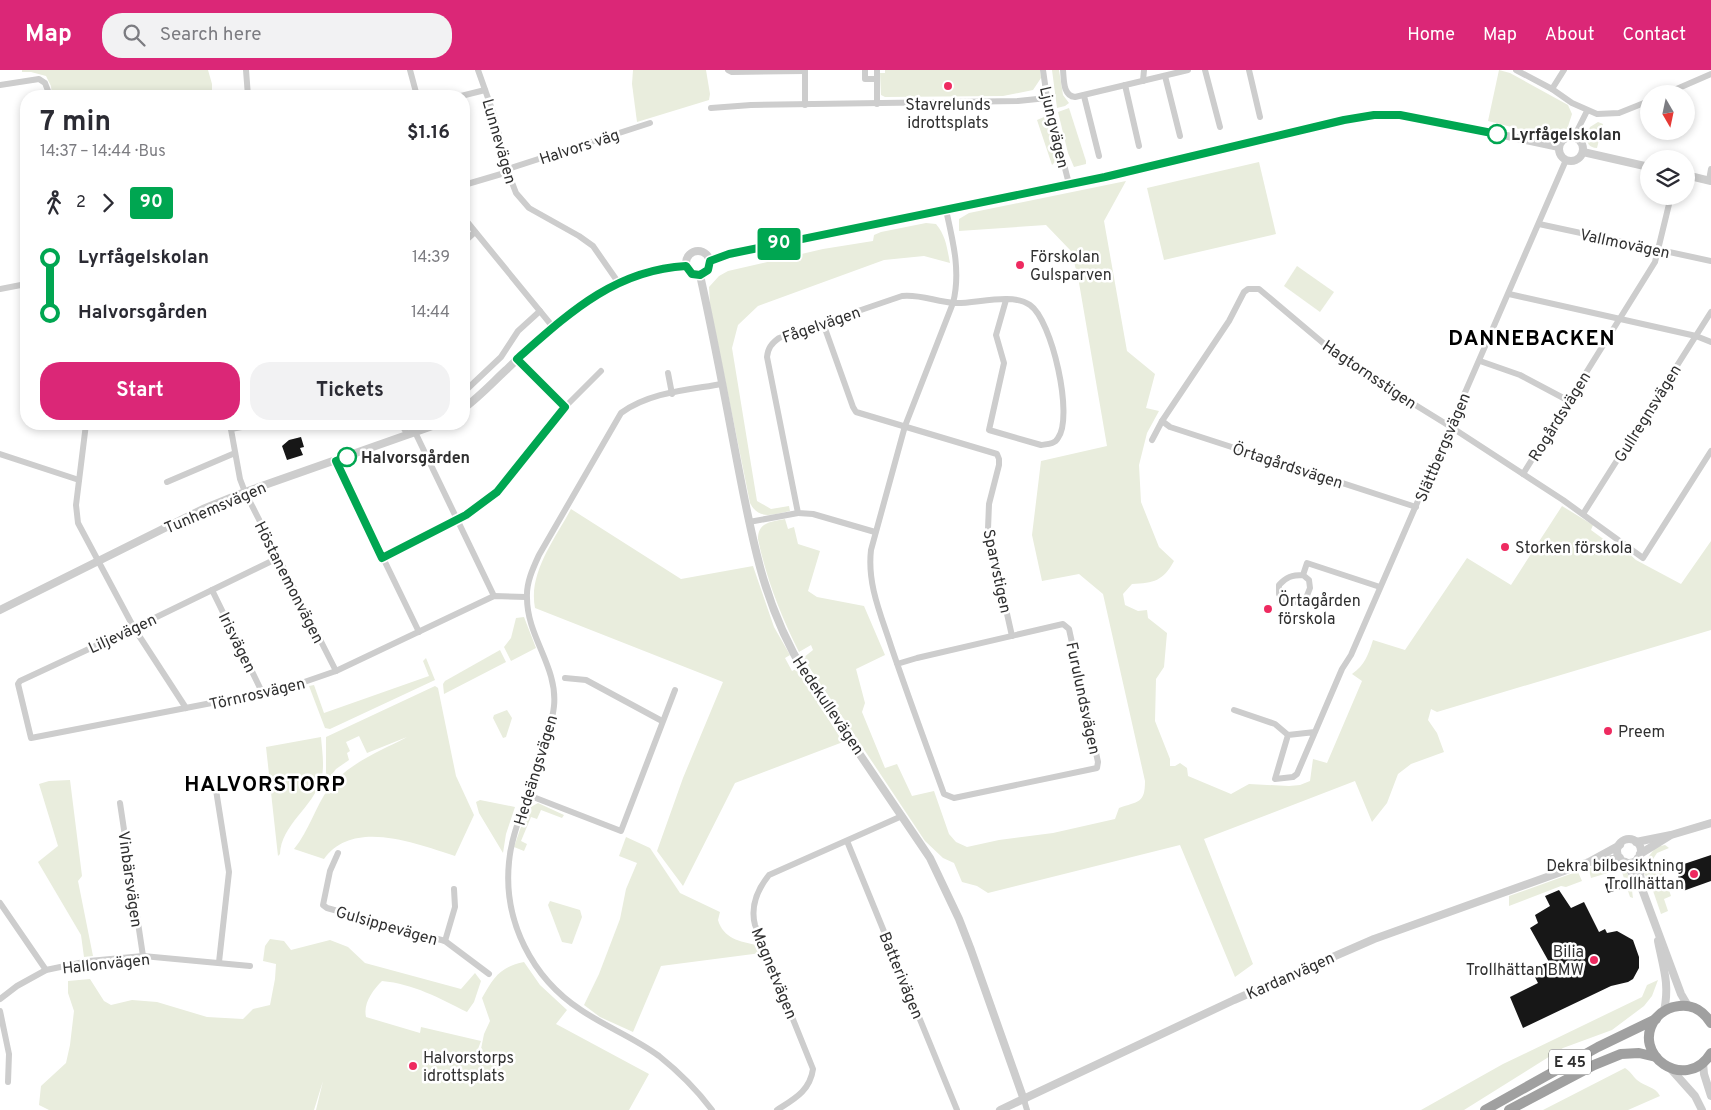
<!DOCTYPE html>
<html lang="en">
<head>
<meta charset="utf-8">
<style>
	body { margin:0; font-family:Overpass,sans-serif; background:#f2f2f3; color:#2b2b33; height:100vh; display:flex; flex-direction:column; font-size:19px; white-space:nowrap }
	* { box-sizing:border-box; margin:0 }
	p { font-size:16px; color:#7c7c81 }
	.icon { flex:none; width:28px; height:28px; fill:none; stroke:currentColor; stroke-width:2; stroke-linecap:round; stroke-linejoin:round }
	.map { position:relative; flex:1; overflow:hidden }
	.drawer { position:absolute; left:20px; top:20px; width:450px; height:340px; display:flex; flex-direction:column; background:#fff; border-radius:20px; box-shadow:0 2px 8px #0003 }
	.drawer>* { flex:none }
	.badge { padding:0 10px; border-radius:4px; font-size:18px; line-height:32px }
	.needle { width:32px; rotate:171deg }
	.tools { position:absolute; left:1640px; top:15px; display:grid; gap:10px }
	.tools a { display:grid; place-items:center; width:55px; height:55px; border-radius:50%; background:#fff; box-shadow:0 2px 8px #0003; font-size:25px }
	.map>.badge { position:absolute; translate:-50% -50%; box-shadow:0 0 0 2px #fff }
	.legs { display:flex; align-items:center; gap:8px; height:55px; padding:0 20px; font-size:16px }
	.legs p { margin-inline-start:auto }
	.summary { display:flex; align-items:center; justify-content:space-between; height:85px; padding:0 20px }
	h1 { font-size:28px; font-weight:700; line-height:38px }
	.action { display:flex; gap:10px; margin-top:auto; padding:10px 20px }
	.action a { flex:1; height:58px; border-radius:20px; background:#db2777; color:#fff; font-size:20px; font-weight:700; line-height:58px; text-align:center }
	.action a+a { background:#f2f2f3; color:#2b2b33 }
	ul { padding:0 20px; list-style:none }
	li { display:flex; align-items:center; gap:18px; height:55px; font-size:19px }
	li i { display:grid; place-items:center; width:8px; height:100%; margin:0 6px; background:currentColor }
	li i::after { content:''; width:12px; height:12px; margin:-6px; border:4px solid; border-radius:50%; background:#fff }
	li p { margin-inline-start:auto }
	li:first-child i { background:linear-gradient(#0000 50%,currentColor 0) }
	li:last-child i { background:linear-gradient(currentColor 50%,#0000 0) }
	header { display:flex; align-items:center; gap:30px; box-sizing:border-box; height:70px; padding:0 25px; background:#db2777; color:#fff }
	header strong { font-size:24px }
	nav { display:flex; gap:28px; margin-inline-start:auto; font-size:18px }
	.search { width:350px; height:45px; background:#f2f2f3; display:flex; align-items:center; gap:12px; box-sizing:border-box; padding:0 18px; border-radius:20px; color:#7c7c81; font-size:19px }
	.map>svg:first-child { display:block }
</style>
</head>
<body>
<header>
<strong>Map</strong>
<div class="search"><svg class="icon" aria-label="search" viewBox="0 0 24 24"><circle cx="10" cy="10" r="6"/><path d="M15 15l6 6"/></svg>Search here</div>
<nav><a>Home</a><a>Map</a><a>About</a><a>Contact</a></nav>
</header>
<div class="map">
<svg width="1711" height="1040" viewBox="0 0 1711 1040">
	<rect width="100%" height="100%" fill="#fff"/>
	<!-- green -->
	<g fill="#e9eddd">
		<polygon points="22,0 208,0 212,14 212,25 88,26 81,23 52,26 51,16 46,6 31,2 22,2"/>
		<polygon points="633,0 706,0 710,24 709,30 637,52 632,14"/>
		<polygon points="885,0 1040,0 1041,8 1033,20 1003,26 885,27 881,25 880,3 885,3"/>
		<polygon points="1052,0 1059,0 1063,25 1069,33 1065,36 1057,38"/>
		<polygon points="1499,0 1510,3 1568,35 1572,44 1565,66 1560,68 1551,67 1488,51"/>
		<polygon points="1069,38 1086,91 1086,94 1074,97 1068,83 1058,42"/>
		<polygon points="1044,47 1053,70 1056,91 1052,95 1037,50"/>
		<path d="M1598,52L1603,54L1597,78C1589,78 1587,73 1586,66L1590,57Z"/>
		<polygon points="1259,92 1276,164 1164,190 1147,118"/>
		<path d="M1126,111L1104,151L1127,281L1155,304L1146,338L1159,341L1147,363L1139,395L1141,432L1159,477L1174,491C1163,511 1154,513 1132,514L1123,524L1125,535L1138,541L1147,540L1148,548L1167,563L1164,597L1156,609L1155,651L1170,689V696H1175L1180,693L1187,698L1188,706L1231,724L1249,714L1289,716L1300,715L1310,711L1313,689L1327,693L1362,611L1352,604C1365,595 1368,585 1373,570L1405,580L1467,488L1511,515L1562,436L1593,455L1591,460L1613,476L1616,472L1636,490L1681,514L1711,471V560L1437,642L1431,639L1428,650L1437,663L1444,682L1411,694L1398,704L1387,733L1372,752L1355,711L1204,769L1253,894L1235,907L1180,775L988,823L977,816L962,812L954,793L943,788L925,771L803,588L813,580L811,575L799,582C781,546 766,508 758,469C758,452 771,452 785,449L788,459L794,457L798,474L820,481L808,521L817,527L864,536L885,585L856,599L865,633L862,642L885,698L897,694L912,726L934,721L949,764L956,772L967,777L999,770L1053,763L1115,749L1119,738C1138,731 1145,734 1145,711L1103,524L1079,504L1042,511L1032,465L1041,391L1107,376L1078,207L1071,181L1046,155L959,161V149L969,143Z"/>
		<path d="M926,153L936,154C946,166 947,178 950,193L924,186L884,190L758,236L738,255L732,278L757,431L771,439L789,436L790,441C774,444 759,451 750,433L710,235L709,217L719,206L728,201L823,179L873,171L874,165L881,162Z"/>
		<polygon points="1297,196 1334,222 1320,242 1284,216"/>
		<path d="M571,439L681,509L753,496L774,557L790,585L785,588L792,601L796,599L843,672L735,713L683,816L657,781L683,708L723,612L535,538C528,503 555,469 571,439Z"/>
		<polygon points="524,547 536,578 511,591 504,577 511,568 516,548"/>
		<polygon points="500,580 506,592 444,624 443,614 445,611"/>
		<polygon points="426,588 435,610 330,659 325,658 309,616 314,615 324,643 429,606 423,591"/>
		<path d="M435,616L438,618L456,706L474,745L455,786C417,774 353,748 324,789L294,779C309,761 315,737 329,718C350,692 379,682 407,667L367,683L359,666L346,672L350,681L347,683L349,690L336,699L326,712V667Z"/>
		<polygon points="507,640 512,648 506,667 503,668 493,648 494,645"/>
		<path d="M321,667C322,681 325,697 321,710C313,737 281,755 280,784L278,786L266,677Z"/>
		<polygon points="70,710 82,806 78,811 93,886 84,887 81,865 38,792 58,776 39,714 49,711"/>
		<polygon points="480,730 515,737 506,764 503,783 479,743 476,732"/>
		<polygon points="538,733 564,745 562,748 541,740 537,749 531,747 521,771 527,774 524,781 514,777 527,739"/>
		<path d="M626,767L650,778L680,823L720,842L718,850C723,868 740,872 757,875L761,883L661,896L633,962L600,947L584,935L599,904L620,849L626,819L637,793L619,786Z"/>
		<polygon points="1665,775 1669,778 1657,783 1651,792 1656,804 1663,802 1671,826 1664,829 1668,841 1661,844 1650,812 1643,802 1642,795 1646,794 1646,790 1656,777"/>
		<path d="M1610,793C1630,797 1631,810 1633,828L1630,827L1621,799L1591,808L1589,800L1592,796Z"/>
		<polygon points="1576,802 1578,802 1582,811 1566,817 1561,816 1509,836 1509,826"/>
		<polygon points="550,831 580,840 582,847 572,874 562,872 548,835"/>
		<path d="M270,869L284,871L291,880L330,870L348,877L365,893L461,919L475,903L481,911L474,932L467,942C439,928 414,914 382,911C373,920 363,933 366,947L420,963L421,957L481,971L475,987L479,989L484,964L490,951L482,928C494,907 500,897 524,892L540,915L567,940L556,954L649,1004L629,1040H316L323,1011L314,1040H49L39,1035L41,1016L66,993L70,975L74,941L68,923V911L90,909L104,931L111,935L132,930L157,932L207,947L243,949L253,939L270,935L275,909L276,894L263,891L265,876Z"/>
		<polygon points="1658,910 1652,926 1644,936 1612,960 1563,978 1464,1040 1421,1040 1503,994 1642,927 1647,915"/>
		<path d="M1625,998C1630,1001 1632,1005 1637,1010C1645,1017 1655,1016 1660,1026L1628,1040H1543Z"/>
	</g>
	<!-- building -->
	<g fill="#171717">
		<polygon points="301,367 304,377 300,378 303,385 287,390 282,376 289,370"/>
		<polygon points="1711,785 1711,811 1683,821 1675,797"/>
		<polygon points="1620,809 1623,818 1608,823 1605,814"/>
		<polygon points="1559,820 1571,838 1584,832 1599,862 1605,859 1607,863 1617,861 1633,870 1639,887 1639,898 1633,909 1628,912 1611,916 1523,958 1510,927 1538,913 1531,899 1549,892 1530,858 1538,853 1535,845 1550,836 1545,826"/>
	</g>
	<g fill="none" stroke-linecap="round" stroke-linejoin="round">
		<!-- minor -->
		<g stroke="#cdcdcd" stroke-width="6">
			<polyline points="246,0 248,26"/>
			<polyline points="410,0 417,26"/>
			<polyline points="478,0 494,45 508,102 516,123 529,138 579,166 593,176 618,212"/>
			<polyline points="728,0 732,2 805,1"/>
			<polyline points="805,0 805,35"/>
			<polyline points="865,0 865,9 877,9"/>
			<polyline points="877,0 877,34"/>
			<polyline points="1043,0 1047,28 1069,114"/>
			<path d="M1063,0C1064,10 1063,26 1075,27L1188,0"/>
			<polyline points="1205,0 1220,57"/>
			<polyline points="1249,0 1260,47"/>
			<polyline points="1516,0 1552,19 1572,33 1597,44 1619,43 1649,31"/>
			<polyline points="1165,6 1180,66"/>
			<polyline points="1143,11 1144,0"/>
			<polyline points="0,15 39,9 45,13 50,26"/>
			<polyline points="1125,15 1139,76"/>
			<polyline points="1552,19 1564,0"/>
			<polyline points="1665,24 1711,4"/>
			<polyline points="461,26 485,20"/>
			<polyline points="1084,26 1099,86"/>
			<polyline points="711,38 751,35 1018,31 1047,28"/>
			<polyline points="1574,67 1587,41"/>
			<polyline points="508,99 650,53"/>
			<polyline points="1709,110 1711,99"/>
			<polyline points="464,115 508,102"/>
			<polyline points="464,148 553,257"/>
			<polyline points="1539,154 1711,191"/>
			<polyline points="464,172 475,162"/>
			<polyline points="0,219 26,214"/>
			<polyline points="1509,224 1696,266 1711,272"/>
			<polyline points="823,253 853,337 856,342 997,384 999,389 999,395 989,434 988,459 1012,566"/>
			<polyline points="517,289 565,337"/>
			<polyline points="1480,291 1520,305 1569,331"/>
			<polyline points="668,303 672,324"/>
			<polyline points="464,322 501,287 518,261 540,241"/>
			<polyline points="1162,351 1170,357 1416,437"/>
			<polyline points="86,354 76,435 78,453 134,558 186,638"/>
			<polyline points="230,354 240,409 245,422 336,601"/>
			<polyline points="401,354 408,365"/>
			<polyline points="231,359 247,356 250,354"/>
			<polyline points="415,362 494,526"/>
			<polyline points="1152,370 1162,351 1229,251 1244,222 1248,219 1259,219 1335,283 1362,302 1451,357 1563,430 1643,488 1711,381"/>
			<polyline points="0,384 79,410"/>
			<polyline points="336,391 419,562"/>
			<polyline points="1523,404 1655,192 1671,126"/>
			<polyline points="167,412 235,383"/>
			<polyline points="1583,444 1711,242"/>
			<polyline points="749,452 798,443"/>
			<path d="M875,462L813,444L798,443L767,287C768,278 771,274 779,268L902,226C921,224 936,232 955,233C975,234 1012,222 1030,235C1052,250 1074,347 1058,368C1055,374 1048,374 1041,375L989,360L1004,293L996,265L1006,230"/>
			<polyline points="278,488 134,558 20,611 18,614 31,668 284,619 336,601 494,526 526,527"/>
			<polyline points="382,488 466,445 497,422 565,337 601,301"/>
			<path d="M1303,505L1309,510L1310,518L1304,533L1284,530L1279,524V515C1286,507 1292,505 1303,505L1307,493L1380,517"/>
			<polyline points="212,520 263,624"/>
			<path d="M897,594L917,588L1063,554L1069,559L1098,692L1097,698L954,728L944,724C926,675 908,626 891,576C881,545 867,514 871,480L905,356L953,233C961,202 953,171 946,140"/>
			<polyline points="565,608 586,610 662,651"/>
			<polyline points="1234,640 1275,654 1288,665"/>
			<polyline points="1315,662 1288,665 1275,709 1293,707 1297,704 1342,599 1351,585 1566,90"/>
			<polyline points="216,720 229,802 219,892"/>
			<polyline points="528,725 621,761 675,620"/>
			<polyline points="120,733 143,886"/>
			<polyline points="847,771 957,1040"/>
			<polyline points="338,783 330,801 323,835 327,838 445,871 489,904"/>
			<polyline points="0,833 46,900"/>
			<polyline points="445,871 455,837 454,819"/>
			<polyline points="0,929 17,916 46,900 89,891 143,886 250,896"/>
			<polyline points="0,941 9,984 8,1012"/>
			<polyline points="1024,1030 1027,1040"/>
			<path d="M712,1040C697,1020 679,1002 659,986C635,968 606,957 581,940C532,908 503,851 509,792C511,768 521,745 528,723C534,706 539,689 544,673C548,661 553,649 554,636C558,597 527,567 527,528C526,513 533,498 539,485L621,343C650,322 688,320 722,314"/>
			<path d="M777,1040C794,1029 810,1021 813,999L755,855C750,836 757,820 769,805L902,746"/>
		</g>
		<!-- tertiary -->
		<g stroke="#cdcdcd" stroke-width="8">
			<circle cx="1571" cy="79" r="12"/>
			<polyline points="1583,82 1649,97"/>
			<polyline points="1686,105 1711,111"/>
			<circle cx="698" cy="193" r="12"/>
			<polyline points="710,191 729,184 1105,107 1344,50 1375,45 1400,45 1451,54 1559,77"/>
			<path d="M700,205C714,268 726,333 738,396C753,473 764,537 806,605L930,788L959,849L971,880L1024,1030"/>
			<path d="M464,338C479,327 492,313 506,300C559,250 610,201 686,196"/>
			<polyline points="0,540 203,439 245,422 438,354"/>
			<circle cx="1629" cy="781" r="12"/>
			<polyline points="1636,772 1671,765 1711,753"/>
			<polyline points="1640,784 1669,766"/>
			<polyline points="1638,788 1642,819 1681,924 1688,936"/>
			<polyline points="1591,792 1620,788"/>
			<polyline points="1625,792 1642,819"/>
			<path d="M1658,871C1663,897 1670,914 1664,941"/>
			<polyline points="1703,993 1704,1004 1711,1026"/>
			<polyline points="1670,998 1695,1026 1702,1040"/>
			<polyline points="1000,1040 1234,930 1374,869 1589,792 1620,775"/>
		</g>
		<!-- trunk -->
		<g stroke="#a0a0a0" stroke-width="10">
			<path d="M1711,953C1704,942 1693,934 1679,936C1670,937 1662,941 1656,948C1629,984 1686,1024 1711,983"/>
			<polyline points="1485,1040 1598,977 1656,949"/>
			<polyline points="1509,1040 1594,995 1621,984 1639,983 1656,987"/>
		</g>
	</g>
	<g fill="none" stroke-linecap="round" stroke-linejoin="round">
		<!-- line-1 casing -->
		<g stroke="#fff" stroke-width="11">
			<path id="line-1" d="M347,387L336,391L382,488L466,445L497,422L565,337L517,289C568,244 614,200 686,196L692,204L700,205L708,200L710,191L729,184L1105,107L1344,50L1374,45H1400L1497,64"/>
		</g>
		<!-- line-1 -->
		<use href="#line-1" stroke="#00a651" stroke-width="8"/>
	</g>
	<!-- markers -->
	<g fill="#ee2a60" stroke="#fff" stroke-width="2">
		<circle cx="948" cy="16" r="5"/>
		<circle cx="1020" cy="195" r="5"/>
		<circle cx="1505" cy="477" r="5"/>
		<circle cx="1268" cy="539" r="5"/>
		<circle cx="1608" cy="661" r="5"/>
		<circle cx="1694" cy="804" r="5"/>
		<circle cx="1594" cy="890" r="5"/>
		<circle cx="413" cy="996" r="5"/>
	</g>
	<g fill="#fff" stroke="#00a651" stroke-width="2.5">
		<circle cx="1497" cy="64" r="9"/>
		<circle cx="347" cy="387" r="9"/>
	</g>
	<g text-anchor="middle" stroke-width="5" stroke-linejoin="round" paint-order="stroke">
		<!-- shield labels -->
		<rect fill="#fff" stroke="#6e6e6e" stroke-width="1" x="1549" y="979.5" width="42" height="25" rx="4"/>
		<g font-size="15" font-weight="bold" fill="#303030">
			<text x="1570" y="997">E 45</text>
		</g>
		<!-- poi labels -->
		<g font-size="16" fill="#303030" stroke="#fff" text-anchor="start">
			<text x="948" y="40" text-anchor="middle">Stavrelunds<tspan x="948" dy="18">idrottsplats</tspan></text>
			<text x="1030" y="192">Förskolan<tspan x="1030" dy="18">Gulsparven</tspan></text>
			<text x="1515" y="483">Storken förskola</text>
			<text x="1278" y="536">Örtagården<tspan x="1278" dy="18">förskola</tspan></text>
			<text x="1618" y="667">Preem</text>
			<text x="1684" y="801" text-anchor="end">Dekra bilbesiktning<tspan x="1684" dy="18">Trollhättan</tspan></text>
			<text x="1584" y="887" text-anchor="end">Bilia<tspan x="1584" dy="18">Trollhättan BMW</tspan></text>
			<text x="423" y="993">Halvorstorps<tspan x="423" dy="18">idrottsplats</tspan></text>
		</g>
		<!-- street labels -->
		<g font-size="16" fill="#303030" stroke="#fff">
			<text transform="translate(1055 57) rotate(77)" y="6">Ljungvägen</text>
			<text transform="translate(500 71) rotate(74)" y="6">Lunnevägen</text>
			<text transform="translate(579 76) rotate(-18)" y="6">Halvors väg</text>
			<text transform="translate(1625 173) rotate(12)" y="6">Vallmovägen</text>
			<text transform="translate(821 254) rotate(-19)" y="6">Fågelvägen</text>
			<text transform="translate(1370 304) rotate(34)" y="6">Hagtornsstigen</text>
			<text transform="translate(1647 343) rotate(-58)" y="6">Gullregnsvägen</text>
			<text transform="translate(1559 346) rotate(-58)" y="6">Rogårdsvägen</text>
			<text transform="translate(1442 377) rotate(-67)" y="6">Slättbergsvägen</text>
			<text transform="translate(1288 395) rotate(18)" y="6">Örtagårdsvägen</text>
			<text transform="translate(215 437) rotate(-23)" y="6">Tunhemsvägen</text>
			<text transform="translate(998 501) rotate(78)" y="6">Sparvstigen</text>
			<text transform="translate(290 512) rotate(63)" y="6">Höstanemonvägen</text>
			<text transform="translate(122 563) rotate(-25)" y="6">Liljevägen</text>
			<text transform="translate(238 572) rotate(64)" y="6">Irisvägen</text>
			<text transform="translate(257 623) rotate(-13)" y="6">Törnrosvägen</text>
			<text transform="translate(1084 628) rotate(78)" y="6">Furulundsvägen</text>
			<text transform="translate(829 635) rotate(56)" y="6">Hedekullevägen</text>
			<text transform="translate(535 700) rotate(-73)" y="6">Hedeängsvägen</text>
			<text transform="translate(131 809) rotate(82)" y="6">Vinbärsvägen</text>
			<text transform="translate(387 855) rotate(16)" y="6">Gulsippevägen</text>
			<text transform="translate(106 893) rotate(-6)" y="6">Hallonvägen</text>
			<text transform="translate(775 903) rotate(68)" y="6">Magnetvägen</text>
			<text transform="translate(902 905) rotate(68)" y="6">Batterivägen</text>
			<text transform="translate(1290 905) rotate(-24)" y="6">Kardanvägen</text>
		</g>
		<!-- stop labels -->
		<g font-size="16" font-weight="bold" fill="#303030" stroke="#fff" text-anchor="start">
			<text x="1511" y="70">Lyrfågelskolan</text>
			<text x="361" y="393">Halvorsgården</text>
		</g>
		<!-- district labels -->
		<g font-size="21" font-weight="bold" letter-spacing="1" fill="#000" stroke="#fff">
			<text x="1532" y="275">DANNEBACKEN</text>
			<text x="265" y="721">HALVORSTORP</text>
		</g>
	</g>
</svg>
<div class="tools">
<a><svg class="needle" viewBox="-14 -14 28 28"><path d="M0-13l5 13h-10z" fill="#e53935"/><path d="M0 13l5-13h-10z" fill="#7c7c81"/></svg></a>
<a><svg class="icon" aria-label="layers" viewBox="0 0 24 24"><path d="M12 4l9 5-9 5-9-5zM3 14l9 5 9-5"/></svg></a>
</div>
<b class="badge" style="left:779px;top:174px;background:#00a651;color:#fff">90</b>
<section class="drawer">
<div class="summary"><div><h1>7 min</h1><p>14:37 – 14:44 · Bus</p></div><b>$1.16</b></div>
<div class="legs"><svg class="icon" aria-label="walk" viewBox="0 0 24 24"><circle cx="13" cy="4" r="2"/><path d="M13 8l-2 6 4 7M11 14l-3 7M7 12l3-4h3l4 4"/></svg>2<svg class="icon" aria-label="forward" viewBox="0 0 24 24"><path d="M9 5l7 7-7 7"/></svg><b class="badge" style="background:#00a651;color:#fff">90</b></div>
<ul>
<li><i style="color:#00a651"></i><b>Lyrfågelskolan</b><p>14:39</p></li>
<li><i style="color:#00a651"></i><b>Halvorsgården</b><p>14:44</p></li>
</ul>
<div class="action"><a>Start</a><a>Tickets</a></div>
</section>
</div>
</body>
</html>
